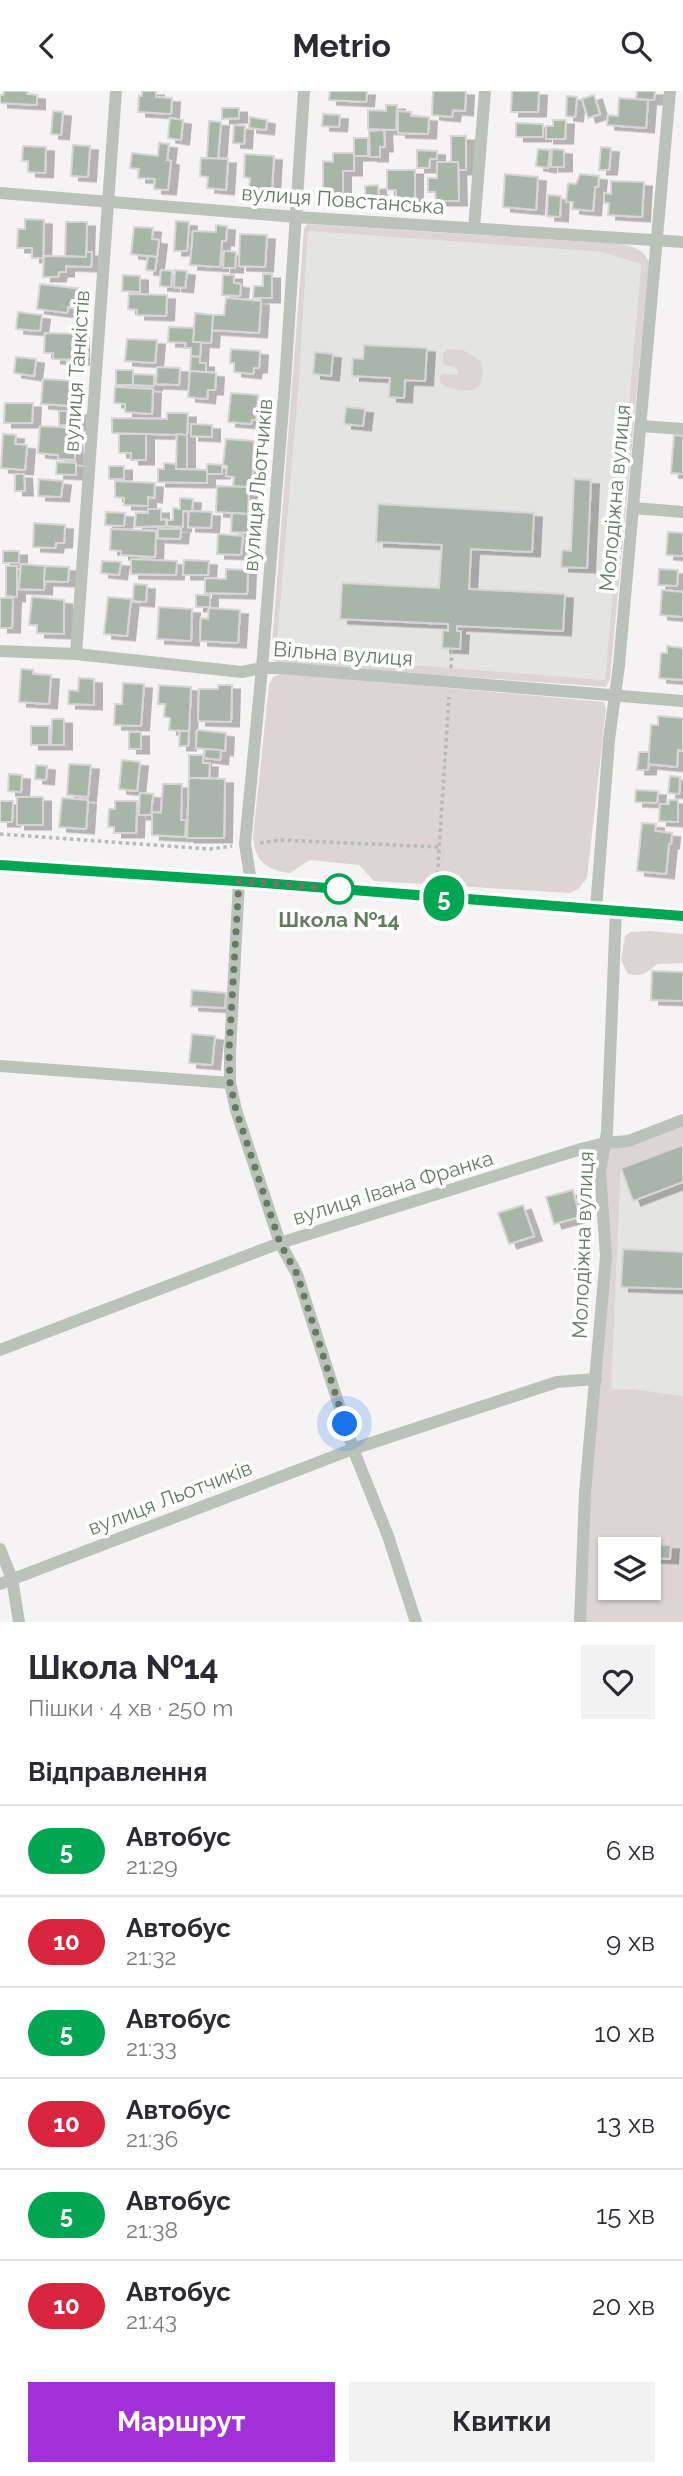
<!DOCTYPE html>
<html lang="uk">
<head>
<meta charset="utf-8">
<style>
	body { margin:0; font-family:Raleway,sans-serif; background:#f2f2f3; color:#2b2b33; height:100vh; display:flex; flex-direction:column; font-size:26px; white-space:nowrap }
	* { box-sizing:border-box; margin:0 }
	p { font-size:23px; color:#7c7c81 }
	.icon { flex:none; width:38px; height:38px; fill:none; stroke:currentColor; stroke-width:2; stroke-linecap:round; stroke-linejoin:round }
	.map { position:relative; height:1531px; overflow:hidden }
	.sheet { display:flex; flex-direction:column; background:#fff; flex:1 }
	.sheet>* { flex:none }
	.badge { padding:0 14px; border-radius:23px; font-size:24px; line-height:46px }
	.buttons { position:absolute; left:598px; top:1446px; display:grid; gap:14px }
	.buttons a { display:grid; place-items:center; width:63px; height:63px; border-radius:0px; background:#fff; box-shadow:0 2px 5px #0004; font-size:35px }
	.you { position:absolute; width:35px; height:35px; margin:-18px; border:5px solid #fff; border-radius:50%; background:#1a73e8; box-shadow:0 0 0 10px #1a73e833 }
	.map>.badge { position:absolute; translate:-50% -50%; box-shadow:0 0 0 4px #fff }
	h2 { padding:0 28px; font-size:26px; line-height:63px }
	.round { display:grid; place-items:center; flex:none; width:74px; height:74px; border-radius:0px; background:#f2f2f3 }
	.summary { display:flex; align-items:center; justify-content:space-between; height:119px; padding:0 28px }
	h1 { font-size:33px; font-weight:700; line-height:52px }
	.button { display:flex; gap:14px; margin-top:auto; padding:14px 28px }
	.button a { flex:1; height:80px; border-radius:0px; background:#a430d9; color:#fff; font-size:28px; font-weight:700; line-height:80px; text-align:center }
	.button a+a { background:#f2f2f3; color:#2b2b33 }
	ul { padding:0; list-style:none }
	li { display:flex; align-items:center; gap:21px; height:91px; padding:0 28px; border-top:2px solid #e1e1e2 }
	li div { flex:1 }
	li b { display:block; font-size:26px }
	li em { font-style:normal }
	li .badge { min-width:77px; font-weight:700; text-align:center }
	header { display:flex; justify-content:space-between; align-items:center; height:91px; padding:0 28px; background:#fff; font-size:32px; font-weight:700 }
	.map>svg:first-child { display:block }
</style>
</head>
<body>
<header><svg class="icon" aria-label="back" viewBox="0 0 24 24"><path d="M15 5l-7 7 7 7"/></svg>Metrio<svg class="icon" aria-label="search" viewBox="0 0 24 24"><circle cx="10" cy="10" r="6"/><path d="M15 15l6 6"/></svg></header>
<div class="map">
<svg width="683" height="1531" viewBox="0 0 683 1531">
	<defs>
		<filter id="shadow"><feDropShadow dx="8" dy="4.5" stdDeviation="0" flood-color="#0004"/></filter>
	</defs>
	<rect width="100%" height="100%" fill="#f6f3f4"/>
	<!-- built -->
	<g fill="#e4e4e2" fill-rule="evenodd">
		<polygon points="308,140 601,161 641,173 605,589 276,563 299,292"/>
		<path d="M683,1054V1531H600L621,1077ZM611,1458H649V1496H611Z"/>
	</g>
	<!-- green -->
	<g fill="#ddd5d4" fill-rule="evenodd">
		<path d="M307,133L621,153C633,156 644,158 649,171L610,588L606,596L278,572L271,567L304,138ZM308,140L601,161L641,173L605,589L276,563L299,292Z"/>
		<path d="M448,258L463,259L481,270C489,303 466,304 442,294L439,287L442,283L458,284V280L454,276L443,274V262Z"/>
		<path d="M282,582L604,611L606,618L587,787L578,798L570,802L374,790L359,774L310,769L290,782C266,779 255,770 253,746L269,594L273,586Z"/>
		<path d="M650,840L683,843V872L657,873C646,882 643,886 628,883L621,869L625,845L630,841Z"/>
		<path d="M683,1034V1054L621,1077L611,1299L632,1298L683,1305V1531H585L604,1081L608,1059L612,1055ZM611,1458H649V1496H611Z"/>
	</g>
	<!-- building -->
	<g fill="#aab5a9" stroke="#d7d5d6" stroke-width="2" filter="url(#shadow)">
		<polygon points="4,0 28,0 27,3 37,4 37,14 0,12 0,4 3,4"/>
		<polygon points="142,0 156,0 156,6 172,7 171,23 138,21 139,5 142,5"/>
		<polygon points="330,0 367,0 366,11 329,9"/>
		<polygon points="433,0 466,0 465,20 453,19 452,26 432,24"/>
		<polygon points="512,0 539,0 538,21 511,21"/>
		<polygon points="637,0 655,0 654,9 636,8"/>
		<polygon points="594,4 600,23 588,27 582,8"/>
		<polygon points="567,5 577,6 575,26 566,25"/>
		<polygon points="619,7 648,9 646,37 607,34 608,24 618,25"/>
		<polygon points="386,14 397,14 396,39 368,38 368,19 386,20"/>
		<polygon points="222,17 239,17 239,27 222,28"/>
		<polygon points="53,20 63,21 61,44 51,43"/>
		<polygon points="398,20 411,21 411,25 429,26 428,43 398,42"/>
		<polygon points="323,23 340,24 339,36 322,35"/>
		<polygon points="250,26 267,29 266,39 249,37"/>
		<polygon points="170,27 183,29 181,49 168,47"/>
		<polygon points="553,29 566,29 565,48 546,48 546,35 553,35"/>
		<polygon points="209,30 221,31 218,68 207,67"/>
		<polygon points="516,32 543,33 543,46 516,46"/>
		<polygon points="234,34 245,35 244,53 233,52"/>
		<polygon points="384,39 385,56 380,56 380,66 370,66 369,40"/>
		<polygon points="451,45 466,45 466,79 459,79 458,71 451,71"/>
		<rect x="354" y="47" width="14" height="18"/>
		<polygon points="159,52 169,53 167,69 171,70 168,99 154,98 155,88 138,87 139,78 130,77 132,62 158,65"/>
		<polygon points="73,54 90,55 88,86 71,85"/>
		<polygon points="23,55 46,56 45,82 28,81 28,70 22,70"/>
		<polygon points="601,56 611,57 609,79 599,79"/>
		<polygon points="538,58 550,59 548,77 536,75"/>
		<polygon points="552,58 564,59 564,76 551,76"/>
		<polygon points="417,59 437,60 437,68 430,68 429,77 417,77"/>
		<polygon points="333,62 354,62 354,80 343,80 343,104 323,104 323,70 333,71"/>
		<polygon points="245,63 274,65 272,98 249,97 250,87 244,86"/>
		<polygon points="201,67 228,68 226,99 207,97 208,86 200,85"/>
		<polygon points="437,71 458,71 459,110 436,110 435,101 428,101 428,87 437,87"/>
		<polygon points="387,79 415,79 415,111 396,111 396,99 387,99"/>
		<polygon points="505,83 538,86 536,119 503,116"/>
		<polygon points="580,83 599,85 598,96 595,96 593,120 572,118 573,111 566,111 568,92 576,93"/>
		<polygon points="611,90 644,91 642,126 608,124 609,112 604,112 604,102 611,103"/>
		<polygon points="378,94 379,114 366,115 365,95"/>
		<polygon points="548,104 561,105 560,126 547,125"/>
		<polygon points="25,128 44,129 43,167 32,167 32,157 17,157 18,138 25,138"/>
		<polygon points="176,130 189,131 187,160 174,160"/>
		<polygon points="66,131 87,131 86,166 65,165"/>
		<polygon points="216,134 227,135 226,150 222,150 220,176 190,174 193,140 216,141"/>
		<polygon points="134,136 153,137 152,148 159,149 157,166 131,163"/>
		<polygon points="240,143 267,144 265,176 239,175"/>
		<polygon points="224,160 236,161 235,177 223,177"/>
		<polygon points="86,161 92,161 91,176 66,175 66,181 59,181 58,186 43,186 44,165 86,166"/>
		<polygon points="148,165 157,166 155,180 146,179"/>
		<polygon points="161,179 172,180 171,196 160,195"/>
		<polygon points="175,179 187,180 185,197 174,196"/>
		<polygon points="263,183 272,183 272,207 253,207 254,195 263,195"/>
		<polygon points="123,184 140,185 140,201 122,200"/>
		<polygon points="223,184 234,184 234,192 241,193 240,205 222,204"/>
		<polygon points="40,193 82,198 81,217 68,216 67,222 37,218"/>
		<polygon points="129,203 167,204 166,225 137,224 137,219 128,218"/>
		<polygon points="226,207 261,210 259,242 212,239 213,224 224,224"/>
		<polygon points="18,221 42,224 40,240 16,238"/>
		<polygon points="195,222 213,224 211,252 193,251"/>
		<polygon points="169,236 194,237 193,251 201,251 200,266 191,265 191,257 185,257 186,252 168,251"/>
		<polygon points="45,242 81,243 81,269 53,268 53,262 44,262"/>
		<polygon points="127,248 157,249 155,272 125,270"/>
		<polygon points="364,254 427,257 425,290 405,289 404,307 389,306 390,287 352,285 353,267 363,268"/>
		<polygon points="231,258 260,260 259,277 254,277 253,283 234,281 234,272 230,272"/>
		<polygon points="315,261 333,263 331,285 313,283"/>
		<polygon points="191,265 200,266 200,272 206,272 206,281 190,280"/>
		<polygon points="16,266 36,268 34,285 14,282"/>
		<polygon points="157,276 180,277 179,294 156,293"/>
		<rect x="116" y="279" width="17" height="15"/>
		<polygon points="190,280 216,282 215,299 208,299 207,308 188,306"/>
		<polygon points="133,283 154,284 154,295 133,294"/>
		<polygon points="43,288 74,290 73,315 41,313"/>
		<polygon points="115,296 153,298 152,323 125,321 125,313 114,312"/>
		<polygon points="231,302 258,304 256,329 252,329 251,333 228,331"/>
		<polygon points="5,312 33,312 32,332 4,332"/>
		<polygon points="346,316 365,318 363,335 344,333"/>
		<polygon points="59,320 78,320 77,335 59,334"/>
		<polygon points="167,322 188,322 187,344 112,342 112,327 167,328"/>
		<polygon points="191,333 212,334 212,346 191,345"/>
		<polygon points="40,335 74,337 75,369 58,368 58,364 38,362"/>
		<polygon points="3,343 16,344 15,353 27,354 25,379 1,377"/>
		<polygon points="119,343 146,343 146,369 131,369 131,362 119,362"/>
		<polygon points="177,343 187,344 187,378 176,378"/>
		<polygon points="674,344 683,345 683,383 671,382"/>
		<polygon points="226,348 254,350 252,397 233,395 234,386 226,385 227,375 223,374"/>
		<polygon points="57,371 76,372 76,384 56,383"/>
		<polygon points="164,372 176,373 176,378 207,379 207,392 158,391 158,378 164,378"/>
		<polygon points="207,373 222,374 222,383 207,383"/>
		<rect x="109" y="375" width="15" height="13"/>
		<polygon points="15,383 24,383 25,400 15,400"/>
		<polygon points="39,388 63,390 61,406 38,405"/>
		<polygon points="574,388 591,389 587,477 561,476 562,459 571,460"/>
		<polygon points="115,390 155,392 154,407 148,406 148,415 124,414 124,407 115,406"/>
		<polygon points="217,395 249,396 248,423 216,421"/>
		<polygon points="180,407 193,408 192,420 183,420 183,436 167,435 167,429 173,429 173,417 180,418"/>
		<polygon points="378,413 534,422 532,461 471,458 469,498 565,503 563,540 457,535 457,540 461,540 460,558 442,557 443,539 448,540 448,533 340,528 342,492 439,497 442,454 376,451"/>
		<polygon points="148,418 161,418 161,429 166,428 166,435 135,436 136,422 148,422"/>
		<polygon points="189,420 212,421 211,437 188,436"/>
		<polygon points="106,421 125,422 124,435 105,434"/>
		<polygon points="232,422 248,423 248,427 255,427 254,442 231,441"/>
		<polygon points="34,432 65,434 64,452 56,452 55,457 33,456"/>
		<polygon points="111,438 156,440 155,466 121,464 121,460 110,459"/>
		<polygon points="158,438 181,438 180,448 158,447"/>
		<polygon points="668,441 683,442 683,465 666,464"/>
		<polygon points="218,443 243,445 241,464 217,463"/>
		<rect x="3" y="460" width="16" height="12"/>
		<polygon points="131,468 177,470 176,484 131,483"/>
		<polygon points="184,469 209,470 208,484 183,484"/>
		<polygon points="102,470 121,471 119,484 101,482"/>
		<polygon points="21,473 45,475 44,499 19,498"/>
		<polygon points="6,475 17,475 17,506 6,505"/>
		<polygon points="45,475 69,476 68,491 44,490"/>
		<polygon points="226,478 248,479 247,503 205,502 205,487 226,488"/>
		<polygon points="659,478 678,479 677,495 658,494"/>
		<polygon points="134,493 147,494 146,511 133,510"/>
		<polygon points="662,499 683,501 683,526 660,524"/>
		<rect x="196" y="504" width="14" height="12"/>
		<polygon points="32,506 64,509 64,543 37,542 37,534 29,534"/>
		<polygon points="108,506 131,508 127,545 104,543"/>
		<polygon points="0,507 13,507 12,537 0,537"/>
		<polygon points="159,516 192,518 191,550 157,548"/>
		<polygon points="209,517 240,519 238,552 200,550 201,527 208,528"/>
		<polygon points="667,555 683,557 683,589 659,587 661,562 667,562"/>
		<polygon points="21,578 33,579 33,583 51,584 49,613 19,611"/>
		<polygon points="79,587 94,588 94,614 68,613 69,599 78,600"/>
		<polygon points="123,592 144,593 141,635 114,634 115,613 122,613"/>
		<polygon points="159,594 191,596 189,640 169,639 170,627 164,626 165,613 158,613"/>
		<polygon points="218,594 232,594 231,631 198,630 199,598 218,598"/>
		<polygon points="658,625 683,627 683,660 678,659 677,676 648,673 651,634 658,634"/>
		<polygon points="52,628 64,628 64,654 51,654"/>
		<rect x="31" y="635" width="18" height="19"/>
		<polygon points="197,639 226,642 225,660 196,657"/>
		<polygon points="180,640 189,640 188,655 179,655"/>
		<rect x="129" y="641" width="12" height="17"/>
		<polygon points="205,658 221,659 220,669 204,667"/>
		<polygon points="639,661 649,661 648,679 637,679"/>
		<polygon points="189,664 203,664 203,672 210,672 209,687 189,687"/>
		<polygon points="122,669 140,671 137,700 119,698"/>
		<polygon points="69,673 91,674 88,706 67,704"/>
		<polygon points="36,674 47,675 46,689 35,688"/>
		<polygon points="9,683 22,684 21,701 8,700"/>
		<polygon points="670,685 680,686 679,703 668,702"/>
		<polygon points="189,687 225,688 224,747 187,747"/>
		<polygon points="163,693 182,693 181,729 186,729 185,746 152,744 152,721 161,722"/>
		<polygon points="636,699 658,700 657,712 635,711"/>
		<polygon points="140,702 153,703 151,724 139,724"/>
		<rect x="17" y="706" width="26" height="28"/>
		<polygon points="62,707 88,709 86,738 59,736"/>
		<polygon points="669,709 678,709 678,731 659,730 660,713 669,713"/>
		<polygon points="0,710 13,710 12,731 0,731"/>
		<polygon points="115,710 137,710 136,742 114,742 114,736 108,736 109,718 115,718"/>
		<polygon points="642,732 656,733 655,740 672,742 671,753 669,753 666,783 637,780"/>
		<polygon points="652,880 683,881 683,910 651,909"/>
		<polygon points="192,899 226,902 225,917 191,915"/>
		<polygon points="192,943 215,945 212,974 189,972"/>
		<polygon points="683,1054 683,1091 633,1110 621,1077"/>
		<polygon points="573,1099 580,1126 554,1133 546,1106"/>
		<polygon points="523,1114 534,1145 509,1153 498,1122"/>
		<polygon points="623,1158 683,1161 683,1198 621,1196"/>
		<polygon points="622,1452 671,1454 670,1468 649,1467 649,1458 622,1458"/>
	</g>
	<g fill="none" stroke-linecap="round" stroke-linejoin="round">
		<!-- path -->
		<g stroke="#b5bbb5" stroke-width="3.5" stroke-dasharray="3.5 3.5" stroke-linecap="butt">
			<polyline points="451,577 452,557"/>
			<polyline points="0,743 210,758 232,755"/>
			<polyline points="260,752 280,749 440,756"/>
			<polyline points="437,790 449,606"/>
		</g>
		<!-- minor -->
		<g stroke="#bbc2ba" stroke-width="12">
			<polyline points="0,102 296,126 683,151"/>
			<polyline points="474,137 485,0"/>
			<polyline points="641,335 683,338"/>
			<polyline points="633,417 683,421"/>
			<polyline points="0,560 76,563 242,581 262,577 281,577 683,610"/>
			<polyline points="76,563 116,0"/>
			<polyline points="0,774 251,791 683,825"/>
			<polyline points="239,790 230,960 230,992 236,1019 280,1152 297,1183 353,1358 388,1445 416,1531"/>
			<polyline points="251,791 245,753 262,577 285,292 304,0"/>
			<polyline points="596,818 609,649 619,574 670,0"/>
			<polyline points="0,975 230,992"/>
			<polyline points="0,1259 280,1152 581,1058 605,1052 628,1050 683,1029"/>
			<polyline points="0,1458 12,1488 19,1531"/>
			<polyline points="0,1493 353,1358 557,1291 596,1288"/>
			<polyline points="580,1531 585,1402 606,1165 600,1080 607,1041 616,820"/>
		</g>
	</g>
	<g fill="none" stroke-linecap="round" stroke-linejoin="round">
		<!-- line casing -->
		<g stroke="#fff" stroke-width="16">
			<polyline id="line" points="0,774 251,791 683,825"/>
		</g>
		<!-- line -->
		<use href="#line" stroke="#00a651" stroke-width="10"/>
		<!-- walk -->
		<polyline stroke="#657c63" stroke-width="7" stroke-dasharray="0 12.6" points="339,798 239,790 229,960 230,992 236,1019 280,1152 297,1183 345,1333"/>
	</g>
	<!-- markers -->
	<circle fill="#fff" stroke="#00a651" stroke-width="3.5" cx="339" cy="798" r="14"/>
	<g text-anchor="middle" stroke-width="7" stroke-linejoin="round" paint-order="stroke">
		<!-- street labels -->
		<g font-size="21" fill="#657c63" stroke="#fff">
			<text transform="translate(343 109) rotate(4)" y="7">вулиця Повстанська</text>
			<text transform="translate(77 280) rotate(-86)" y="7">вулиця Танкістів</text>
			<text transform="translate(258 394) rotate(-85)" y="7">вулиця Льотчиків</text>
			<text transform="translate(615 407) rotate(-85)" y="7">Молодіжна вулиця</text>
			<text transform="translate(343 563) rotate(4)" y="7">Вільна вулиця</text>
			<text transform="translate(393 1097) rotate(-17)" y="7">вулиця Івана Франка</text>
			<text transform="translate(583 1154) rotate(-88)" y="7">Молодіжна вулиця</text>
			<text transform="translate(170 1407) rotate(-21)" y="7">вулиця Льотчиків</text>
		</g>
		<!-- stop labels -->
		<g font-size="21" font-weight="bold" fill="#657c63" stroke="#fff">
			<text x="339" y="836">Школа №14</text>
		</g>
	</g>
</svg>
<div class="buttons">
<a><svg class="icon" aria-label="layers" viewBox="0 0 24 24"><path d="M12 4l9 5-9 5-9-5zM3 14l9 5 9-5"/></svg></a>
</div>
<div class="you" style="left:345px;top:1333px"></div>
<b class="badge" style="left:444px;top:807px;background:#00a651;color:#fff">5</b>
</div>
<section class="sheet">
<div class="summary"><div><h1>Школа №14</h1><p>Пішки · 4 хв · 250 m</p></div><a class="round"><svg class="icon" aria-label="heart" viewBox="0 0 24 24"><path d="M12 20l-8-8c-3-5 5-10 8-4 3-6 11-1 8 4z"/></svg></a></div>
<h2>Відправлення</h2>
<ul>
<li><span class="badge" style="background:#00a651;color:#fff">5</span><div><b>Автобус</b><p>21:29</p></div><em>6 хв</em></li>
<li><span class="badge" style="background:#d7263d;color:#fff">10</span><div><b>Автобус</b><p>21:32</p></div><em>9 хв</em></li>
<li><span class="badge" style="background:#00a651;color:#fff">5</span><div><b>Автобус</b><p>21:33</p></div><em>10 хв</em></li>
<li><span class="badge" style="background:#d7263d;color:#fff">10</span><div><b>Автобус</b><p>21:36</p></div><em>13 хв</em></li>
<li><span class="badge" style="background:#00a651;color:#fff">5</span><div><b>Автобус</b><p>21:38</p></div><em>15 хв</em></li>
<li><span class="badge" style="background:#d7263d;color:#fff">10</span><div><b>Автобус</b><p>21:43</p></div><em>20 хв</em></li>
</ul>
<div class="button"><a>Маршрут</a><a>Квитки</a></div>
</section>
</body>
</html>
